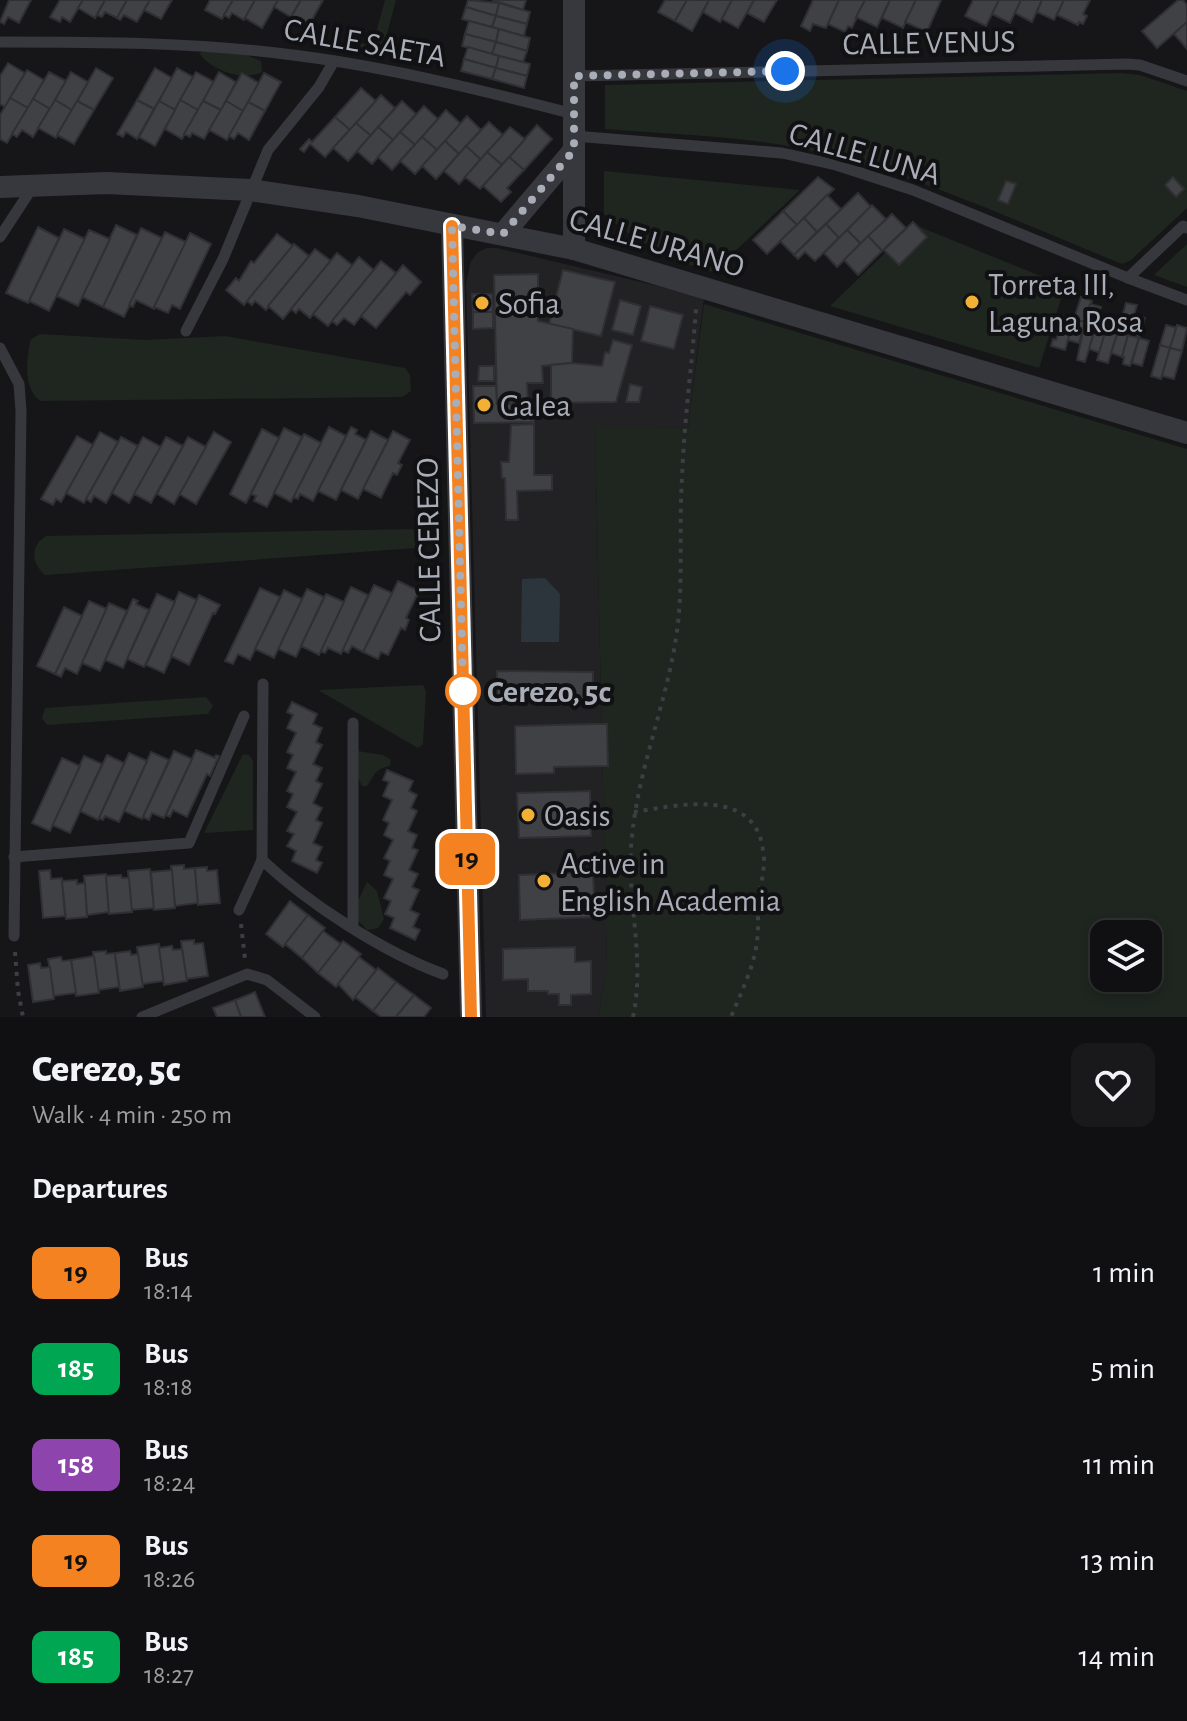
<!DOCTYPE html>
<html lang="en">
<head>
<meta charset="utf-8">
<style>
	body { margin:0; font-family:"Alegreya Sans",sans-serif; background:#19191b; color:#f1f3f6; height:100vh; display:flex; flex-direction:column; font-size:30px; white-space:nowrap }
	* { box-sizing:border-box; margin:0 }
	p { font-size:26px; color:#9c9d9f }
	.icon { flex:none; width:44px; height:44px; fill:none; stroke:currentColor; stroke-width:2; stroke-linecap:round; stroke-linejoin:round }
	.map { position:relative; height:1017px; overflow:hidden }
	.drawer { display:flex; flex-direction:column; background:#101012; flex:1 }
	.drawer>* { flex:none }
	.badge { padding:0 16px; border-radius:12px; font-size:28px; line-height:52px }
	.tools { position:absolute; left:1090px; top:920px; display:grid; gap:16px }
	.tools a { display:grid; place-items:center; width:72px; height:72px; border-radius:16px; background:#101012; box-shadow:0 4px 12px #0003,0 0 0 2px #303032; font-size:40px }
	.you { position:absolute; width:40px; height:40px; margin:-20px; border:6px solid #fff; border-radius:50%; background:#1a73e8; box-shadow:0 0 0 12px #1a73e833 }
	.map>.badge { position:absolute; translate:-50% -50%; box-shadow:0 0 0 4px #fff }
	h2 { padding:0 32px; font-size:30px; line-height:72px }
	.round { display:grid; place-items:center; flex:none; width:84px; height:84px; border-radius:16px; background:#19191b }
	.overview { display:flex; align-items:center; justify-content:space-between; height:136px; padding:0 32px }
	h1 { font-size:38px; font-weight:800; line-height:60px }
	ul { padding:0; list-style:none }
	li { display:flex; align-items:center; gap:24px; height:96px; padding:0 32px }
	li div { flex:1 }
	li b { display:block; font-size:30px }
	li em { font-style:normal }
	li .badge { min-width:88px; font-weight:700; text-align:center }
	.map>svg:first-child { display:block }
</style>
</head>
<body>
<div class="map">
<svg width="1187" height="1017" viewBox="0 0 1187 1017">
	<rect width="100%" height="100%" fill="#161618"/>
	<!-- built -->
	<polygon fill="#222225" points="487,248 497,248 704,297 688,428 595,427 607,968 598,1017 486,1017 466,283 471,261 478,252"/>
	<!-- green -->
	<g fill="#1e261f" fill-rule="evenodd">
		<path d="M385,0H396L384,45L400,46C385,61 366,61 353,43L373,44Z"/>
		<path d="M212,50L244,54L261,61L262,72C242,82 211,70 199,53Z"/>
		<path d="M1121,73L1140,75L1187,91V208L1131,260L1122,264C1015,221 907,169 794,147C735,136 666,134 605,129V85Z"/>
		<polygon points="604,171 800,190 713,272 656,254 651,250 650,242 642,244 604,214"/>
		<polygon points="915,225 1065,286 1039,368 830,306 886,252 899,264 927,238"/>
		<polygon points="1187,244 1187,287 1154,275"/>
		<path d="M704,304L1187,449V1017H598L607,968L595,426L688,428ZM1104,934H1148V978H1104Z"/>
		<path d="M40,334L146,340L225,336L405,368L410,375L411,391L402,397L41,401C23,391 26,358 31,339Z"/>
		<path d="M413,529L420,537L416,548L45,575C31,563 30,546 46,536Z"/>
		<polygon points="423,685 426,692 423,744 418,748 318,690"/>
		<polygon points="206,697 213,706 208,714 47,725 42,718 45,708"/>
		<path d="M358,751L383,755L391,760L390,766C375,769 375,774 367,786H362L353,768Z"/>
		<polygon points="243,754 249,755 253,761 253,830 204,833"/>
		<polygon points="367,882 377,891 384,919 378,928 367,930 356,918 356,905"/>
	</g>
	<!-- water -->
	<polygon fill="#2c353c" points="545,578 560,594 559,642 521,642 522,579"/>
	<!-- building -->
	<g fill="#404145" stroke="#303034" stroke-width="2">
		<polygon points="9,0 31,0 19,23 8,17 4,24 0,22"/>
		<polygon points="60,0 83,0 70,22 62,17 60,22 50,17"/>
		<polygon points="83,0 105,0 95,18 78,8"/>
		<polygon points="105,0 127,0 117,18 105,12 102,17 97,15"/>
		<polygon points="127,0 150,0 137,22 124,15 120,20 117,18"/>
		<polygon points="150,0 172,0 161,19 144,10"/>
		<polygon points="210,0 233,0 222,19 205,10"/>
		<polygon points="233,0 255,0 244,20 232,13 229,18 224,15"/>
		<polygon points="255,0 278,0 262,28 245,18"/>
		<polygon points="278,0 301,0 291,17 274,7"/>
		<polygon points="301,0 323,0 308,27 291,17"/>
		<polygon points="468,0 499,3 496,16 466,7"/>
		<polygon points="492,0 526,0 523,10"/>
		<polygon points="665,0 687,0 675,21 658,12"/>
		<polygon points="687,0 709,0 692,31 675,21"/>
		<polygon points="709,0 732,0 720,22 703,12"/>
		<polygon points="732,0 754,0 738,28 722,19"/>
		<polygon points="754,0 777,0 764,22 747,13"/>
		<polygon points="813,0 839,0 826,28 813,24 810,31 801,26"/>
		<polygon points="839,0 865,0 852,28 848,26 845,32 828,24"/>
		<polygon points="865,0 890,0 877,27 856,17"/>
		<polygon points="890,0 916,0 903,28 882,18"/>
		<polygon points="916,0 941,0 927,32 905,22"/>
		<polygon points="973,0 999,0 986,26 965,16"/>
		<polygon points="999,0 1021,0 1010,23 992,14"/>
		<polygon points="1021,0 1042,0 1032,22 1015,13"/>
		<polygon points="1042,0 1064,0 1054,20 1037,12"/>
		<polygon points="1064,0 1090,0 1083,14 1087,16 1083,24 1079,22 1078,25 1057,15"/>
		<polygon points="1178,0 1183,0 1187,5 1187,22 1157,48 1142,31"/>
		<polygon points="499,3 530,12 527,24 496,16"/>
		<polygon points="466,7 496,16 492,27 462,19"/>
		<polygon points="496,16 527,24 524,36 492,27"/>
		<polygon points="469,21 499,29 496,42 465,34"/>
		<polygon points="1187,22 1187,49 1174,34"/>
		<polygon points="499,29 530,38 527,51 496,42"/>
		<polygon points="465,34 496,42 492,54 462,46"/>
		<polygon points="496,42 527,51 523,62 492,54"/>
		<polygon points="468,47 499,56 496,68 464,59"/>
		<polygon points="499,56 530,64 527,76 496,68"/>
		<polygon points="464,59 496,68 492,79 461,71"/>
		<polygon points="8,63 25,73 5,107 0,104 0,76"/>
		<polygon points="96,68 113,78 94,110 77,101"/>
		<polygon points="155,68 172,78 154,109 137,100"/>
		<polygon points="177,68 193,77 175,110 159,101"/>
		<polygon points="496,68 527,76 524,88 492,79"/>
		<polygon points="27,70 44,80 28,108 10,98"/>
		<polygon points="49,72 66,81 50,109 33,99"/>
		<polygon points="71,72 88,82 72,110 55,100"/>
		<polygon points="196,72 214,82 198,110 180,100"/>
		<polygon points="219,72 236,82 221,110 203,101"/>
		<polygon points="242,73 259,83 243,111 226,101"/>
		<polygon points="264,73 281,82 265,111 248,102"/>
		<polygon points="361,88 376,101 350,130 335,117"/>
		<polygon points="381,95 395,108 371,136 356,123"/>
		<polygon points="10,98 28,108 7,143 0,139 0,115"/>
		<polygon points="33,99 50,109 33,137 22,130 17,137 12,134"/>
		<polygon points="55,100 72,110 56,138 38,128"/>
		<polygon points="137,100 154,109 137,139 126,132 123,137 117,134"/>
		<polygon points="180,100 198,110 182,139 165,129"/>
		<polygon points="77,101 94,110 74,144 57,135"/>
		<polygon points="159,101 175,110 155,146 139,137"/>
		<polygon points="203,101 221,110 204,139 192,133 190,137 184,134"/>
		<polygon points="226,101 243,111 227,140 209,130"/>
		<polygon points="402,101 416,114 393,140 378,127"/>
		<polygon points="248,102 265,111 249,140 238,133 234,139 229,136"/>
		<polygon points="424,106 438,119 415,145 400,132"/>
		<polygon points="446,110 461,124 437,150 422,137"/>
		<polygon points="467,116 481,130 459,154 445,141"/>
		<polygon points="335,117 350,130 325,157 310,144 304,152 300,149 309,139 312,142"/>
		<polygon points="489,122 503,135 481,160 466,146"/>
		<polygon points="356,123 371,136 348,161 333,148"/>
		<polygon points="537,125 552,139 524,170 509,157"/>
		<polygon points="378,127 393,140 372,164 357,151"/>
		<polygon points="510,127 525,139 502,165 487,152"/>
		<polygon points="400,132 415,145 392,170 378,157"/>
		<polygon points="422,137 437,150 415,174 400,161"/>
		<polygon points="445,141 459,154 436,179 422,166"/>
		<polygon points="466,146 481,160 459,184 444,171"/>
		<polygon points="487,152 502,165 480,189 465,177"/>
		<polygon points="509,157 524,170 507,188 511,192 501,202 483,186"/>
		<polygon points="818,177 834,189 797,225 783,211"/>
		<polygon points="1173,177 1184,189 1176,197 1165,185"/>
		<polygon points="1006,181 1016,184 1008,204 998,200"/>
		<polygon points="858,193 871,207 839,238 826,224"/>
		<polygon points="827,195 841,209 817,232 804,218"/>
		<polygon points="872,205 886,219 861,244 847,230"/>
		<polygon points="783,211 797,225 767,254 753,240"/>
		<polygon points="892,214 906,228 882,251 868,236"/>
		<polygon points="804,218 817,232 794,255 780,241"/>
		<polygon points="913,222 927,237 899,265 884,250"/>
		<polygon points="826,224 839,238 815,261 805,252 798,259 794,255"/>
		<polygon points="116,225 137,235 103,307 82,297"/>
		<polygon points="38,227 59,238 28,303 6,293"/>
		<polygon points="141,228 162,238 124,317 103,307"/>
		<polygon points="64,229 85,239 49,311 29,301"/>
		<polygon points="89,230 110,239 78,306 57,296"/>
		<polygon points="847,230 861,244 837,267 824,253"/>
		<polygon points="165,232 186,242 154,309 136,300 133,307 129,305"/>
		<polygon points="190,233 211,244 180,309 172,305 168,313 154,307"/>
		<polygon points="277,234 293,246 244,305 226,290 236,278 239,281 251,261 254,263"/>
		<polygon points="868,236 882,251 858,275 844,260"/>
		<polygon points="294,244 309,256 266,310 255,301 252,305 247,301"/>
		<polygon points="315,249 331,261 283,319 268,306"/>
		<polygon points="337,253 353,266 310,318 299,309 296,313 291,309"/>
		<polygon points="359,257 374,270 328,326 313,314"/>
		<polygon points="381,261 396,273 354,325 344,318 337,325 332,321"/>
		<polygon points="403,265 421,282 410,295 406,292 376,328 361,316"/>
		<polygon points="563,270 615,282 601,336 549,324"/>
		<polygon points="538,274 538,321 573,329 572,363 542,366 543,383 527,383 528,403 497,404 494,275"/>
		<polygon points="472,294 492,294 493,312 473,312"/>
		<polygon points="1081,297 1092,301 1085,322 1074,319"/>
		<polygon points="620,300 641,306 633,335 612,330"/>
		<polygon points="1126,303 1137,305 1128,335 1118,332"/>
		<polygon points="1090,304 1101,307 1096,326 1085,322"/>
		<polygon points="650,306 683,315 674,349 641,341"/>
		<polygon points="473,312 493,312 493,328 473,329"/>
		<polygon points="1134,315 1145,318 1139,338 1128,335"/>
		<polygon points="1064,316 1074,319 1065,350 1051,346 1053,339 1056,340"/>
		<polygon points="1074,319 1085,322 1079,343 1068,340"/>
		<polygon points="1085,322 1096,326 1085,362 1077,360"/>
		<polygon points="1166,325 1177,328 1170,348 1160,345"/>
		<polygon points="1177,325 1187,328 1182,351 1170,348"/>
		<polygon points="1096,326 1106,329 1100,353 1089,349"/>
		<polygon points="1106,329 1118,332 1108,363 1097,360"/>
		<polygon points="1118,332 1128,335 1122,357 1111,353"/>
		<polygon points="1128,335 1139,338 1130,366 1123,364 1124,357 1122,357"/>
		<polygon points="1139,338 1149,341 1142,366 1132,363"/>
		<polygon points="613,340 632,345 616,402 551,403 551,365 572,363 602,366 605,352 609,353"/>
		<polygon points="1160,345 1170,348 1161,379 1151,376"/>
		<polygon points="1170,348 1182,351 1174,379 1162,376"/>
		<polygon points="479,366 494,366 494,381 478,381"/>
		<polygon points="630,384 642,387 639,402 626,402"/>
		<polygon points="473,386 496,386 497,404 534,403 534,422 474,423"/>
		<polygon points="534,424 534,475 552,475 552,490 517,491 518,520 506,520 505,478 502,478 501,462 509,462 511,425"/>
		<polygon points="329,427 346,436 313,501 300,494 298,499 293,497"/>
		<polygon points="351,427 357,430 355,434 366,440 336,500 318,491"/>
		<polygon points="284,428 302,437 267,507 254,501 256,496 251,494"/>
		<polygon points="262,429 279,438 246,503 230,494"/>
		<polygon points="371,431 388,440 358,499 341,490"/>
		<polygon points="393,431 410,440 398,463 402,465 397,475 393,473 381,498 363,489"/>
		<polygon points="100,432 118,442 84,503 66,493"/>
		<polygon points="214,432 231,442 196,504 179,494"/>
		<polygon points="304,434 321,443 291,502 274,493"/>
		<polygon points="77,436 93,445 61,502 56,499 53,505 41,499"/>
		<polygon points="121,437 138,446 106,503 94,496 91,502 86,499"/>
		<polygon points="143,437 161,447 129,503 112,493"/>
		<polygon points="166,437 183,446 151,503 134,494"/>
		<polygon points="188,437 206,447 174,504 157,494"/>
		<polygon points="398,581 419,591 406,618 409,620 405,630 401,628 388,655 381,652 378,659 363,652"/>
		<polygon points="374,585 392,593 363,652 352,646 348,653 342,650"/>
		<polygon points="351,587 368,595 341,654 328,648 325,653 320,651"/>
		<polygon points="260,588 280,597 250,660 238,654 233,664 225,661"/>
		<polygon points="307,589 324,597 296,657 278,649"/>
		<polygon points="284,590 302,599 274,658 255,649"/>
		<polygon points="179,592 197,600 164,673 146,665"/>
		<polygon points="157,594 175,602 144,667 127,659"/>
		<polygon points="326,594 344,602 319,655 301,646"/>
		<polygon points="199,595 220,605 215,614 213,613 189,665 171,656"/>
		<polygon points="133,599 138,601 136,604 149,610 123,668 105,660"/>
		<polygon points="89,601 107,609 77,674 65,668 61,677 55,674"/>
		<polygon points="109,603 127,611 100,671 82,663"/>
		<polygon points="64,607 82,616 55,674 37,666"/>
		<polygon points="497,671 593,672 593,700 497,699"/>
		<polygon points="292,702 317,714 313,724 322,728 316,742 322,745 313,764 322,768 316,781 322,784 313,803 322,808 316,820 322,823 313,843 322,847 316,860 322,863 317,873 292,861 296,851 287,846 294,834 287,831 297,812 287,807 293,794 287,791 296,772 287,768 293,755 287,752 296,733 287,728 293,715 287,712"/>
		<polygon points="595,724 607,724 608,766 554,767 554,773 516,774 515,726"/>
		<polygon points="196,750 215,758 216,755 219,756 210,776 207,774 187,817 173,810 170,817 166,815"/>
		<polygon points="174,751 192,759 164,818 152,813 149,820 143,817"/>
		<polygon points="151,752 169,760 142,819 124,811"/>
		<polygon points="129,753 147,761 119,822 105,816 103,820 99,818"/>
		<polygon points="107,755 124,763 98,820 80,811"/>
		<polygon points="84,756 102,764 70,833 52,825"/>
		<polygon points="62,758 80,766 50,831 32,823"/>
		<polygon points="387,770 413,781 409,791 417,795 411,808 417,811 408,831 417,835 412,848 418,850 409,870 418,874 412,887 419,890 410,910 419,914 413,927 420,930 415,940 390,928 394,918 385,914 391,901 384,898 393,879 384,875 390,861 384,858 393,840 384,835 389,823 383,820 392,800 383,796 389,782 383,780"/>
		<polygon points="590,791 591,836 519,838 517,793"/>
		<polygon points="184,865 184,869 195,868 198,903 175,906 171,866"/>
		<polygon points="207,867 207,871 217,870 220,903 198,905 195,868"/>
		<polygon points="150,869 154,908 131,910 128,871"/>
		<polygon points="50,870 51,879 62,878 65,916 43,918 39,871"/>
		<polygon points="172,870 175,908 154,910 151,872"/>
		<polygon points="593,872 595,917 520,920 519,875"/>
		<polygon points="106,874 109,912 87,915 84,876"/>
		<polygon points="121,875 122,878 129,878 132,912 109,914 106,876"/>
		<polygon points="77,880 77,884 85,883 87,917 66,919 62,881"/>
		<polygon points="290,901 308,915 283,947 266,934"/>
		<polygon points="308,915 325,928 302,958 285,944"/>
		<polygon points="323,931 341,944 318,973 302,958"/>
		<polygon points="194,940 194,944 203,943 208,976 186,979 181,941"/>
		<polygon points="343,941 361,954 336,987 318,973"/>
		<polygon points="159,944 164,981 142,984 137,947"/>
		<polygon points="172,946 173,950 182,949 187,981 164,985 159,948"/>
		<polygon points="575,947 575,962 591,961 591,994 571,995 571,1005 559,1005 559,994 548,994 548,991 528,991 528,979 503,980 503,949"/>
		<polygon points="106,951 106,954 115,953 119,987 98,990 93,952"/>
		<polygon points="130,951 131,955 138,954 143,987 120,991 115,953"/>
		<polygon points="94,956 99,993 76,996 71,960"/>
		<polygon points="61,957 62,961 71,960 76,993 54,996 48,959"/>
		<polygon points="359,957 376,970 353,1000 338,984"/>
		<polygon points="40,963 41,968 50,967 54,999 33,1002 28,965"/>
		<polygon points="378,968 396,982 373,1011 355,997"/>
		<polygon points="396,982 414,995 396,1017 381,1017 373,1011"/>
		<polygon points="255,992 265,1017 241,1017 235,1000"/>
		<polygon points="414,995 431,1008 424,1017 396,1017"/>
		<polygon points="235,1000 241,1017 217,1017 213,1008"/>
	</g>
	<g fill="none" stroke-linecap="round" stroke-linejoin="round">
		<!-- path -->
		<g stroke="#3d3f44" stroke-width="4" stroke-dasharray="4 6" stroke-linecap="butt">
			<path d="M634,812C678,805 755,787 763,850C766,866 761,882 759,898C757,913 759,927 757,941C754,968 741,992 731,1017"/>
			<polyline points="241,924 245,959"/>
			<polyline points="15,952 18,991 23,1017"/>
			<path d="M633,1017C646,957 625,896 632,836C639,764 670,695 678,623C683,575 679,526 682,478C684,421 692,365 696,309"/>
		</g>
		<!-- service -->
		<g stroke="#37383d" stroke-width="11">
			<path d="M0,42C97,42 196,42 293,55C388,67 481,90 574,114"/>
			<polyline points="574,76 1127,64 1140,65 1187,81"/>
			<polyline points="574,136 782,153 836,165 913,190 1128,278 1183,226 1187,228"/>
			<polyline points="0,237 34,185"/>
			<polyline points="1128,278 1187,300"/>
			<polyline points="186,331 223,259 268,150 319,87 334,61"/>
			<polyline points="0,348 19,384 21,411 14,936"/>
			<polyline points="353,723 353,927"/>
			<polyline points="14,857 189,843 244,716"/>
			<path d="M262,860C309,904 383,952 443,974"/>
			<polyline points="239,910 262,860 263,684"/>
			<polyline points="142,1017 247,974 267,980 315,1017"/>
		</g>
		<!-- minor -->
		<g stroke="#37383d" stroke-width="22">
			<polyline points="574,150 574,249"/>
			<polyline points="0,187 107,183 250,190 358,206 574,249 1187,433"/>
			<polyline points="452,226 471,1017"/>
			<polyline points="503,234 574,150 574,0"/>
		</g>
	</g>
	<g fill="none" stroke-linecap="round" stroke-linejoin="round">
		<!-- line casing -->
		<g stroke="#fff" stroke-width="18">
			<polyline id="line" points="452,226 471,1017"/>
		</g>
		<!-- line -->
		<use href="#line" stroke="#f58220" stroke-width="12"/>
		<!-- walk -->
		<polyline stroke="#a8adb8" stroke-width="8" stroke-dasharray="0 14.4" points="463,691 452,226 503,234 574,150 574,76 785,71"/>
	</g>
	<!-- markers -->
	<g fill="#f2b134" stroke="#111113" stroke-width="3">
		<circle cx="972" cy="302" r="8"/>
		<circle cx="482" cy="303" r="8"/>
		<circle cx="484" cy="405" r="8"/>
		<circle cx="528" cy="815" r="8"/>
		<circle cx="544" cy="881" r="8"/>
	</g>
	<circle fill="#fff" stroke="#f58220" stroke-width="4" cx="463" cy="691" r="16"/>
	<g text-anchor="middle" stroke-width="8" stroke-linejoin="round" paint-order="stroke">
		<!-- street labels -->
		<g font-size="32" fill="#a8adb8" stroke="#111113">
			<text transform="translate(365 42) rotate(10)" y="11">CALLE SAETA</text>
			<text transform="translate(929 42) rotate(-1)" y="11">CALLE VENUS</text>
			<text transform="translate(865 153) rotate(16)" y="11">CALLE LUNA</text>
			<text transform="translate(657 242) rotate(16)" y="11">CALLE URANO</text>
			<text transform="translate(428 550) rotate(-91)" y="11">CALLE CEREZO</text>
		</g>
		<!-- poi labels -->
		<g font-size="32" fill="#a8adb8" stroke="#111113" text-anchor="start">
			<text x="988" y="295">Torreta III,<tspan x="988" dy="37">Laguna Rosa</tspan></text>
			<text x="498" y="314">Sofia</text>
			<text x="500" y="416">Galea</text>
			<text x="544" y="826">Oasis</text>
			<text x="560" y="874">Active in<tspan x="560" dy="37">English Academia</tspan></text>
		</g>
		<!-- stop labels -->
		<g font-size="32" font-weight="bold" fill="#a8adb8" stroke="#111113" text-anchor="start">
			<text x="487" y="702">Cerezo, 5c</text>
		</g>
	</g>
</svg>
<div class="tools">
<a><svg class="icon" aria-label="layers" viewBox="0 0 24 24"><path d="M12 4l9 5-9 5-9-5zM3 14l9 5 9-5"/></svg></a>
</div>
<div class="you" style="left:785px;top:71px"></div>
<b class="badge" style="left:467px;top:859px;background:#f58220;color:#111">19</b>
</div>
<section class="drawer">
<div class="overview"><div><h1>Cerezo, 5c</h1><p>Walk · 4 min · 250 m</p></div><a class="round"><svg class="icon" aria-label="heart" viewBox="0 0 24 24"><path d="M12 20l-8-8c-3-5 5-10 8-4 3-6 11-1 8 4z"/></svg></a></div>
<h2>Departures</h2>
<ul>
<li><span class="badge" style="background:#f58220;color:#111">19</span><div><b>Bus</b><p>18:14</p></div><em>1 min</em></li>
<li><span class="badge" style="background:#00a651;color:#fff">185</span><div><b>Bus</b><p>18:18</p></div><em>5 min</em></li>
<li><span class="badge" style="background:#8e44ad;color:#fff">158</span><div><b>Bus</b><p>18:24</p></div><em>11 min</em></li>
<li><span class="badge" style="background:#f58220;color:#111">19</span><div><b>Bus</b><p>18:26</p></div><em>13 min</em></li>
<li><span class="badge" style="background:#00a651;color:#fff">185</span><div><b>Bus</b><p>18:27</p></div><em>14 min</em></li>
</ul>
</section>
</body>
</html>
